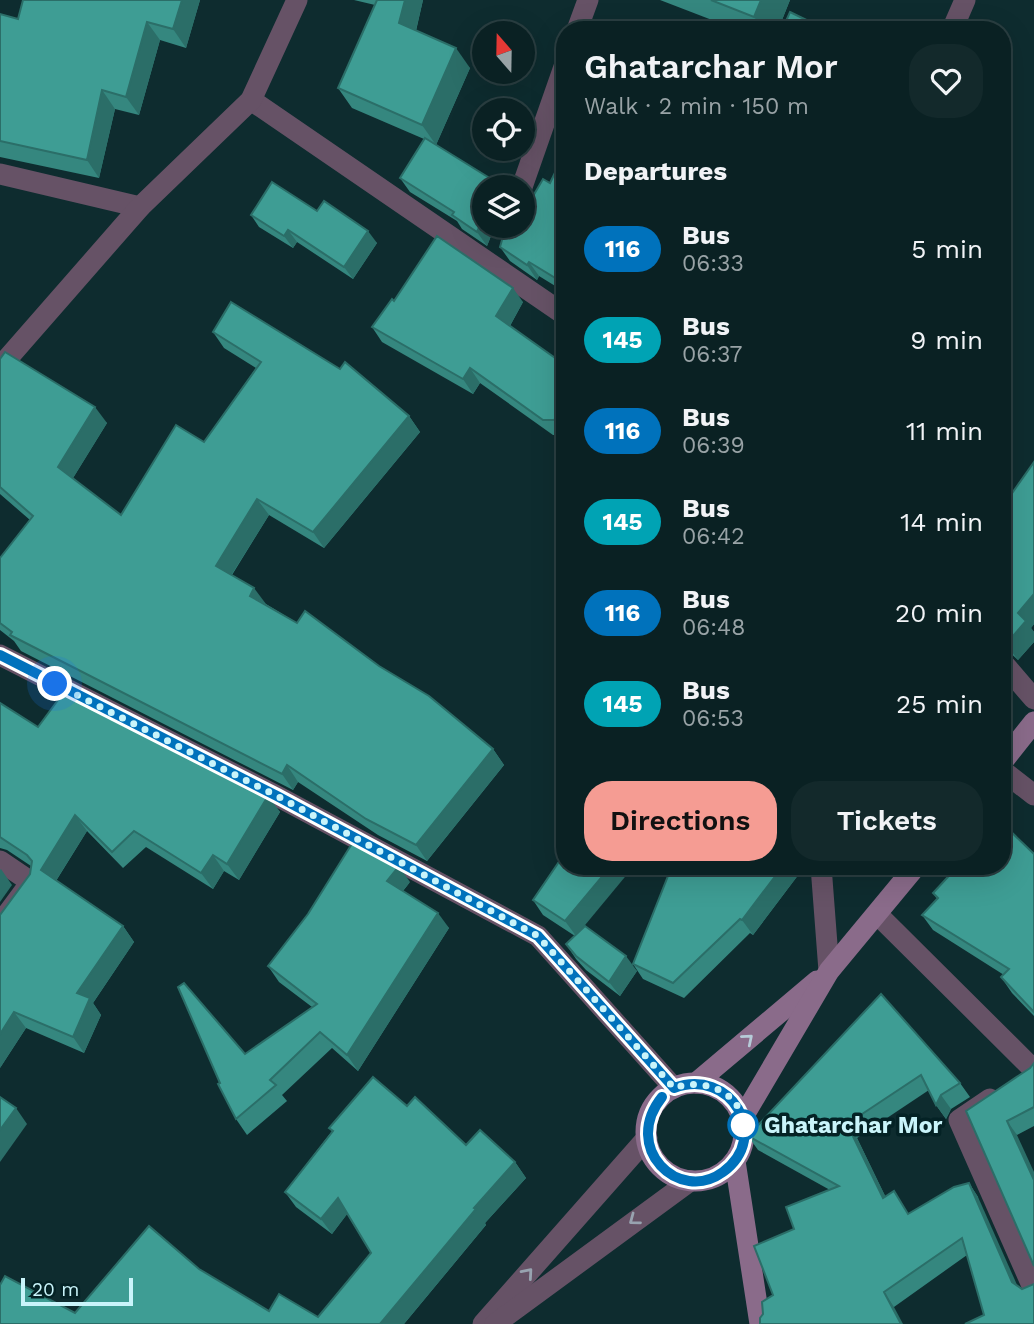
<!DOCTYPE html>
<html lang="en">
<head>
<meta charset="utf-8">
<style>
	body { margin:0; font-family:"Work Sans",sans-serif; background:#13292b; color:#f1f3f6; height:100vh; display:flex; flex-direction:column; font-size:26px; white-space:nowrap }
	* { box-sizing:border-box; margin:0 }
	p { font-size:23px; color:#99a3a6 }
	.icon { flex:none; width:38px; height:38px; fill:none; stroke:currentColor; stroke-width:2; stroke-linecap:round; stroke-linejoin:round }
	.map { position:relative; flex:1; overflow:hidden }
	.details { position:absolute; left:556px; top:21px; width:455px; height:854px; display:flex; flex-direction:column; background:#0a2123; border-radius:28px; box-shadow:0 7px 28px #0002,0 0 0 2px #2a3e41 }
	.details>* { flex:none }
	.badge { padding:0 14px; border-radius:23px; font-size:24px; line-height:46px }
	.needle { width:46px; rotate:340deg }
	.buttons { position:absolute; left:472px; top:21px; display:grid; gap:14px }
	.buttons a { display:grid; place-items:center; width:63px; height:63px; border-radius:50%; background:#0a2123; box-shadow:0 7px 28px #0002,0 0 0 2px #2a3e41; font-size:35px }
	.scale { position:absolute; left:21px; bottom:18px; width:112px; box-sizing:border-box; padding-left:7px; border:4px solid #c9f4fa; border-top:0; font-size:19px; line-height:24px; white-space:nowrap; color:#c9f4fa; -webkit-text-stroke:5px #042225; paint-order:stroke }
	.you { position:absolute; width:35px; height:35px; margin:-18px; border:5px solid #fff; border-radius:50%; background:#1a73e8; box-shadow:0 0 0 10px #1a73e833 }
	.map>.badge { position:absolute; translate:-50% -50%; box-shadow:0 0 0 4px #fff }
	h2 { padding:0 28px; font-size:26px; line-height:63px }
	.round { display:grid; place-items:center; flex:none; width:74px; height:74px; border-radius:28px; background:#13292b }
	.head { display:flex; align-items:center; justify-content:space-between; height:119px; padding:0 28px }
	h1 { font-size:33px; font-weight:600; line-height:52px }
	.primary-button { display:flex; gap:14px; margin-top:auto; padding:14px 28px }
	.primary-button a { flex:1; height:80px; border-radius:28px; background:#f59c93; color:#111; font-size:28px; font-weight:600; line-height:80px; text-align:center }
	.primary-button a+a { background:#13292b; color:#f1f3f6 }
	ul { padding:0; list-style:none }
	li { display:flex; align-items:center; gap:21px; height:91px; padding:0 28px }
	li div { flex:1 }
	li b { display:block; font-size:26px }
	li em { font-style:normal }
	li .badge { min-width:77px; font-weight:700; text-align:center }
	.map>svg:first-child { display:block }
</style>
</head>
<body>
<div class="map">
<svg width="1034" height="1324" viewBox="0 0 1034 1324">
	<rect width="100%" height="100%" fill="#0e2c2f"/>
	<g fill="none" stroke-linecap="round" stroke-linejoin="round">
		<!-- minor -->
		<g stroke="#665266" stroke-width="21">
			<polyline points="577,30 588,0"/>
			<polyline points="952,30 965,0"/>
			<polyline points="251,100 565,315"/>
			<polyline points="0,174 140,207"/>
			<polyline points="522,187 565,64"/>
			<polyline points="0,367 140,207 251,100 297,0"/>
			<polyline points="0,655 277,796 538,936 674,1088"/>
			<polyline points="1003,663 1034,699"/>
			<polyline points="1003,771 1034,795"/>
			<polyline points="0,861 31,882 0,924"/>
			<polyline points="821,866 829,971"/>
			<polyline points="877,914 1034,1070"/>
			<polyline points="990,1099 959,1120 1034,1290"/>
		</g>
		<!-- tertiary -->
		<g stroke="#665266" stroke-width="21">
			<polyline points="483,1324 647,1138"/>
			<polyline points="495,1324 690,1181"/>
		</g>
		<!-- secondary -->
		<g stroke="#8a6b8a" stroke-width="21">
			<polyline points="1003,761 1034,722"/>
			<polyline points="696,1083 817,981"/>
			<circle cx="695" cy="1132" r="49"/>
			<polyline points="743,1117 829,971 916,866"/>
			<polyline points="735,1161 760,1324"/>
		</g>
	</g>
	<!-- wall -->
	<g fill="#35877f">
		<polygon points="200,0 186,48 160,40 139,115 115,109 99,178 0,157 0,14 18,19"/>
		<polygon points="354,0 423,0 416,31 470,68 436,145 485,187 485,226 495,226 487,246 462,229 457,221 410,192 400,178 424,139 352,108 338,88 375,5"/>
		<polygon points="660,0 790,0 778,30 738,30"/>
		<polygon points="565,152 565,292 539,276 537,280 510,261 500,247 529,203 550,183"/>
		<polygon points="317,211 377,243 353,279 297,242 293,248 259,227 251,215"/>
		<polygon points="394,301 523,302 510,326 565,435 553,435 480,383 473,394 382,342 372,327"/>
		<polygon points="213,332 409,416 420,432 324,548 269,515 232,575 266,604 297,623 379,666 493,749 504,765 427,861 378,835 298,782 293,790 21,651 14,641 0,630 0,558 30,520 0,494 0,359 107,423 73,478 121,515 204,442 256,368 224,348"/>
		<polygon points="1034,462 1034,624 1031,628 1034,632 1034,642 1018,660 1007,650 1003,651 1003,506"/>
		<polygon points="0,703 38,727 268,796 280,812 239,880 224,871 213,889 146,847 123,868 87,831 56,881 123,926 134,942 93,1003 101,1015 84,1053 26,1028 0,1068 31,866 7,850 0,848"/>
		<polygon points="565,853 579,931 637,971 620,996 586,970 576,959 566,944 575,936 543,915 533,900"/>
		<polygon points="1034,854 1034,1016 1012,993 1001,977 1004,975 933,930 922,915 937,899 933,893"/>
		<polygon points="672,866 805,866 753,935 750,933 684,998 643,979 633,964"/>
		<polygon points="410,882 403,891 449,928 358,1071 332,1048 282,1095 287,1101 247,1135 236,1119 245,1054 312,1007 279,982 268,966"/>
		<polygon points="881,994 960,1083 970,1097 951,1109 946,1119 936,1105 929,1090 857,1138 885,1196 909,1214 969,1183 978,1197 984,1315 967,1255 894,1307 773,1295 794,1229 830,1190 758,1150 748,1136"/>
		<polygon points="1034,1063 1034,1126 1017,1135 966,1111 1030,1068"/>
		<polygon points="407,1106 466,1145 515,1162 526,1178 485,1223 486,1225 404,1324 75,1313 199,1269 269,1311 318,1317 371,1253 347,1214 332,1234 296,1207 285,1192 332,1131 329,1128"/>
	</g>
	<!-- shaded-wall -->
	<g fill="#2b6e68">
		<polygon points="182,0 200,0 186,48 173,29"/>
		<polygon points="405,0 423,0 413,43 399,23"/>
		<polygon points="761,0 790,0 778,30 764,30 754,17"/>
		<polygon points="147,22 160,40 139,115 126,97"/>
		<polygon points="456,48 470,68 436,145 422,125"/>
		<polygon points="102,90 115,109 99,178 87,160"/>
		<polygon points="485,213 485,226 495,226 487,246 477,232"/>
		<polygon points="288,230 297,242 293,248 284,236"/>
		<polygon points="368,231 377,243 353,279 344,267"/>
		<polygon points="529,262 539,276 537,280 527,265"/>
		<polygon points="513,288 523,302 507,331 496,316"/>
		<polygon points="470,368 480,383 473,394 463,379"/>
		<polygon points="565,405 565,435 554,420"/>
		<polygon points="95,407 107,423 70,483 58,467"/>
		<polygon points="409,416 420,432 324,548 313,532"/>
		<polygon points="257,499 269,515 227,582 216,566"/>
		<polygon points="254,588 266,604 250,596"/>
		<polygon points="1034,594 1034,624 1031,628 1034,632 1034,642 1018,660 1006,644 1018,613"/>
		<polygon points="493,749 504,765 427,861 416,845"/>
		<polygon points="287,765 298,782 293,790 282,774"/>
		<polygon points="268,796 280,812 239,880 227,864"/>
		<polygon points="75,815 87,831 52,887 41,870"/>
		<polygon points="213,855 224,871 213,889 201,873"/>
		<polygon points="399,866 410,882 398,897 387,881"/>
		<polygon points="611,866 634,866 576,936 565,921"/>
		<polygon points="783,866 805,866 753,935 742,920"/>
		<polygon points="1,869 12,885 0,902 0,870"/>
		<polygon points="438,913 449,928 358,1071 347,1055"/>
		<polygon points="123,926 134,942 93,1003 101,1015 84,1053 73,1037 77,993"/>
		<polygon points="626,956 637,971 620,996 609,982"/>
		<polygon points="14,1012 26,1028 0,1068 0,1034"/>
		<polygon points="941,1095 951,1109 946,1119 936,1105"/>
		<polygon points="16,1108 27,1124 0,1162 0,1130"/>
		<polygon points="1007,1121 1017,1135 1034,1172 1034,1180"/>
		<polygon points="847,1124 857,1138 893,1212 883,1198"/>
		<polygon points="515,1162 526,1178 485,1223 486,1225 404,1324 380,1324 474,1208"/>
		<polygon points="969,1183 978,1197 1022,1296 1012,1282"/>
		<polygon points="338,1198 348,1213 332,1234 321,1219"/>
		<polygon points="884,1292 894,1307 903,1324 901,1324"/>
	</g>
	<!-- building -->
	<g fill="#3e9d94" stroke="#2b6e68" stroke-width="2">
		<polygon points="23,0 182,0 173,29 147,22 126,97 102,90 87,160 0,141 0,14 18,19"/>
		<polygon points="377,0 405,0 399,23 456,48 422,125 338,88"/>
		<polygon points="711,0 761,0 754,17"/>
		<polygon points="790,12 827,30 782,30"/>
		<polygon points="425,138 504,187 485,187 485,213 477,232 452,215 454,212 400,178"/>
		<polygon points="565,152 565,277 562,282 529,262 527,265 500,247 506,226 523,226 523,199 529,203 543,179 550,183"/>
		<polygon points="272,182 317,211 324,201 368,231 344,267 288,230 284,236 251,215"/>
		<polygon points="437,236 513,288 496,316 565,365 565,405 554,420 543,420 470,368 463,379 372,327 392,299 394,301"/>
		<polygon points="231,302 340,369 345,362 409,416 313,532 257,499 216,566 254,588 250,596 297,623 305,611 379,666 429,696 493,749 416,845 366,819 287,765 282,774 10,635 12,632 0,623 0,558 33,516 0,487 0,359 5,352 95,407 58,467 121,515 176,425 204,442 261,362 213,332"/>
		<polygon points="1034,462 1034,594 1018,613 1026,621 1006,644 1003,641 1003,506"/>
		<polygon points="64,692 268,796 227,864 213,855 201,873 134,831 112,852 75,815 41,870 123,926 77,993 90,998 73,1037 14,1012 0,1034 0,915 30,874 32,861 27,855 0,837 0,703 38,727"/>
		<polygon points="1003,824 1034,854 1034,1012 1001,977 1009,969 922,915 938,898 933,893 958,866 1003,866"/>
		<polygon points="353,842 399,866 387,881 438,913 347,1055 320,1032 270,1080 276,1085 236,1119 218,1084 220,1083 178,987 184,983 245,1054 317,1004 268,966 308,914"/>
		<polygon points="565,853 565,866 611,866 565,921 533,900"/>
		<polygon points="672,866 783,866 742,920 740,919 673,983 633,964"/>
		<polygon points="585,926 626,956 609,982 576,956 566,944"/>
		<polygon points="881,994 960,1083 941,1095 936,1105 921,1075 847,1124 883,1198 894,1191 908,1214 954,1187 969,1183 1012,1282 1022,1289 1034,1284 1034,1324 965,1324 984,1315 962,1238 884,1292 901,1324 760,1324 760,1318 763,1314 762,1302 773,1295 754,1246 794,1229 786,1207 839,1186 748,1136"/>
		<polygon points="1034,1063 1034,1107 1007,1121 1034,1180 1034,1266 966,1111 1030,1068"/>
		<polygon points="373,1077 407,1106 415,1097 466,1145 480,1130 515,1162 474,1208 476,1209 380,1324 0,1324 0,1285 5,1276 75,1313 149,1226 199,1269 269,1311 279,1294 318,1317 371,1253 338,1198 321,1219 285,1192 333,1131 329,1128"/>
		<polygon points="0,1097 16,1108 0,1130"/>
	</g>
	<!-- one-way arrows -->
	<defs><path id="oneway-chevron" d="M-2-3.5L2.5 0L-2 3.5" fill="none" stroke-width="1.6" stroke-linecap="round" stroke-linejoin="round" transform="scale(1.75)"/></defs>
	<use stroke="#b6cbd8" href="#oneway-chevron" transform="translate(748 1039) rotate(-40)"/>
	<g stroke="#98a3b0">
		<use href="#oneway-chevron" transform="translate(634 1220) rotate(143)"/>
		<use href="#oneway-chevron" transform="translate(528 1273) rotate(-49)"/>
	</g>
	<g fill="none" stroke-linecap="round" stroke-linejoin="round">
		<!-- line casing -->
		<g stroke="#fff" stroke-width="16">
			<path id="line" d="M0,655L277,796L538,936L674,1088C730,1067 772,1136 723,1172C679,1204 621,1148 662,1097"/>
		</g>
		<!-- line -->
		<use href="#line" stroke="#0072bc" stroke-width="10"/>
		<!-- walk -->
		<path stroke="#c9f4fa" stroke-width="7" stroke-dasharray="0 12.6" d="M55,684L277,796L538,936L674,1088C702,1078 741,1090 743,1125"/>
	</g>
	<!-- markers -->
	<circle fill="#fff" stroke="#0072bc" stroke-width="3.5" cx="743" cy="1125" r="14"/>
	<g text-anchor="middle" stroke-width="7" stroke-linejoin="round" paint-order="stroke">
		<!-- stop labels -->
		<g font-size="23" font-weight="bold" fill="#c9f4fa" stroke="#042225" text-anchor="start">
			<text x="764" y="1133">Ghatarchar Mor</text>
		</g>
	</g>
</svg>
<div class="buttons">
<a><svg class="needle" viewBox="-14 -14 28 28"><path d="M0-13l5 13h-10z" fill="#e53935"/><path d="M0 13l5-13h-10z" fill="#99a3a6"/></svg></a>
<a><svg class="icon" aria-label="locate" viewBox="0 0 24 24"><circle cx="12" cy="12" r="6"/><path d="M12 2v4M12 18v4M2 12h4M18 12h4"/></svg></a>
<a><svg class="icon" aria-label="layers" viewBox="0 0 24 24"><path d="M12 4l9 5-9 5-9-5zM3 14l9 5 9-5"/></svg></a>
</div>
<div class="scale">20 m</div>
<div class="you" style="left:55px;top:684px"></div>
<section class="details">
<div class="head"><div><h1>Ghatarchar Mor</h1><p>Walk · 2 min · 150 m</p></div><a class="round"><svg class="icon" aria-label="heart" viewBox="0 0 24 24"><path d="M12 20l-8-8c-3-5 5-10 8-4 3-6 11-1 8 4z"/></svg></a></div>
<h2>Departures</h2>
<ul>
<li><span class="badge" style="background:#0072bc;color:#fff">116</span><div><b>Bus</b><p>06:33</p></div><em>5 min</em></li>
<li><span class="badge" style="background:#00a3b4;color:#fff">145</span><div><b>Bus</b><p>06:37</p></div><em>9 min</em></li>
<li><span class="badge" style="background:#0072bc;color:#fff">116</span><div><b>Bus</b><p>06:39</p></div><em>11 min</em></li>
<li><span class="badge" style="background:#00a3b4;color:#fff">145</span><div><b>Bus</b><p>06:42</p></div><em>14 min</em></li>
<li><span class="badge" style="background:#0072bc;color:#fff">116</span><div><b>Bus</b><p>06:48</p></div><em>20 min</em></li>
<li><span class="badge" style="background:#00a3b4;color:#fff">145</span><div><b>Bus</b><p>06:53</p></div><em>25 min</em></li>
</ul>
<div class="primary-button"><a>Directions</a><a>Tickets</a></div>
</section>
</div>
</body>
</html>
